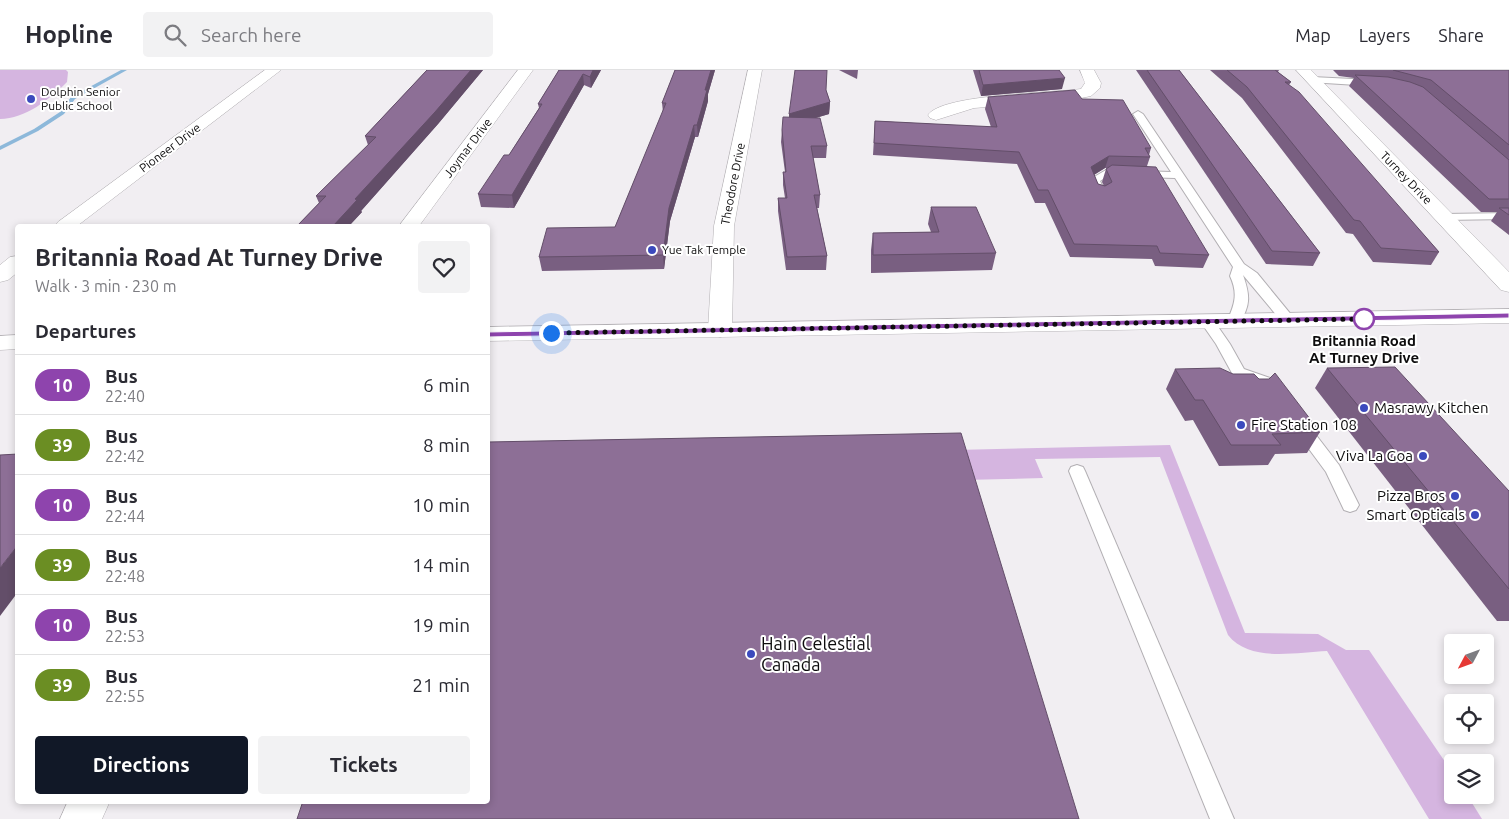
<!DOCTYPE html>
<html lang="en">
<head>
<meta charset="utf-8">
<style>
	body { margin:0; font-family:Ubuntu,sans-serif; background:#f2f2f3; color:#2b2b33; height:100vh; display:flex; flex-direction:column; font-size:19px; white-space:nowrap }
	* { box-sizing:border-box; margin:0 }
	p { font-size:16px; color:#7c7c81 }
	.icon { flex:none; width:28px; height:28px; fill:none; stroke:currentColor; stroke-width:2; stroke-linecap:round; stroke-linejoin:round }
	.map { position:relative; flex:1; overflow:hidden }
	.panel { position:absolute; left:15px; top:154px; width:475px; height:580px; display:flex; flex-direction:column; background:#fff; border-radius:5px; box-shadow:0 2px 8px #0003 }
	.panel>* { flex:none }
	.badge { padding:0 10px; border-radius:16px; font-size:18px; line-height:32px }
	.needle { width:32px; rotate:229deg }
	.fabs { position:absolute; left:1444px; top:564px; display:grid; gap:10px }
	.fabs a { display:grid; place-items:center; width:50px; height:50px; border-radius:5px; background:#fff; box-shadow:0 2px 8px #0003; font-size:25px }
	.you { position:absolute; width:25px; height:25px; margin:-12px; border:4px solid #fff; border-radius:50%; background:#1a73e8; box-shadow:0 0 0 8px #1a73e833 }
	.map>.badge { position:absolute; translate:-50% -50%; box-shadow:0 0 0 2px #fff }
	h2 { padding:0 20px; font-size:19px; line-height:45px }
	.round { display:grid; place-items:center; flex:none; width:52px; height:52px; border-radius:5px; background:#f2f2f3 }
	.head { display:flex; align-items:center; justify-content:space-between; height:85px; padding:0 20px }
	h1 { font-size:24px; font-weight:700; line-height:38px }
	.cta { display:flex; gap:10px; margin-top:auto; padding:10px 20px }
	.cta a { flex:1; height:58px; border-radius:5px; background:#111827; color:#fff; font-size:20px; font-weight:700; line-height:58px; text-align:center }
	.cta a+a { background:#f2f2f3; color:#2b2b33 }
	ul { padding:0; list-style:none }
	li { display:flex; align-items:center; gap:15px; height:60px; padding:0 20px; border-top:1px solid #e1e1e2 }
	li div { flex:1 }
	li b { display:block; font-size:19px }
	li em { font-style:normal }
	li .badge { min-width:55px; font-weight:700; text-align:center }
	header { display:flex; align-items:center; gap:30px; box-sizing:border-box; height:70px; padding:0 25px; background:#fff; border-bottom:1px solid #e1e1e2 }
	header strong { font-size:24px }
	nav { display:flex; gap:28px; margin-inline-start:auto; font-size:18px }
	.search { width:350px; height:45px; background:#f2f2f3; display:flex; align-items:center; gap:12px; box-sizing:border-box; padding:0 18px; border-radius:5px; color:#7c7c81; font-size:19px }
	.map>svg:first-child { display:block }
</style>
</head>
<body>
<header>
<strong>Hopline</strong>
<div class="search"><svg class="icon" aria-label="search" viewBox="0 0 24 24"><circle cx="10" cy="10" r="6"/><path d="M15 15l6 6"/></svg>Search here</div>
<nav><a>Map</a><a>Layers</a><a>Share</a></nav>
</header>
<div class="map">
<svg width="1509" height="749" viewBox="0 0 1509 749">
	<rect width="100%" height="100%" fill="#f1eef2"/>
	<!-- green -->
	<g fill="#d5b5e0">
		<path d="M0,0H66L68,2L67,12C50,29 25,49 0,49Z"/>
		<path d="M1170,375L1245,563L1318,564L1346,580H1369L1452,702V725H1467L1482,749H1429L1327,581C1296,582 1250,593 1228,565L1160,387L1035,389L1043,408L963,410L955,380Z"/>
	</g>
	<g fill="none" stroke-linecap="round" stroke-linejoin="round">
		<!-- stream -->
		<polygon fill="#8db8da" fill-rule="evenodd" points="121,0 127,0 75,29 64,44 38,61 0,80 0,76 34,59 60,42 71,27"/>
		<!-- service casing -->
		<g stroke="#b2afb3" stroke-width="2">
			<g id="service">
				<polygon points="1312,7 1373,10 1377,13 1373,16 1309,12 1309,8"/>
				<path d="M1138,41L1143,44L1244,194L1257,203L1293,247L1295,250L1293,253H1283L1243,205C1250,225 1251,235 1239,254H1229L1227,251C1235,234 1238,223 1230,206L1233,197L1175,108L1108,106L1100,111L1106,124L1100,127L1096,126L1089,110L1106,100L1171,102L1133,44Z"/>
				<polygon points="1509,143 1509,149 1444,150 1438,147 1444,144"/>
				<polygon points="1207,247 1212,248 1230,274 1244,299 1270,308 1272,311 1270,314 1265,316 1233,305 1216,274 1200,251"/>
				<polygon points="1300,351 1306,352 1339,395 1359,435 1356,440 1350,442 1344,440 1326,402 1292,356 1294,352"/>
				<polygon points="1077,395 1083,397 1085,401 1234,749 1210,749 1069,401 1071,397"/>
			</g>
		</g>
		<!-- minor casing -->
		<g stroke="#b2afb3" stroke-width="1">
			<g id="minor">
				<polygon points="265,0 281,0 77,156 55,156 58,152"/>
				<polygon points="518,0 533,0 419,156 399,156"/>
				<polygon points="748,0 762,0 734,156 732,260 728,265 720,267 712,265 708,260 714,156"/>
				<path d="M1080,0H1094L1101,13L1100,18L1091,26L1066,31L974,38L936,50L930,48L928,45C942,24 1053,23 1081,19L1085,13Z"/>
				<polygon points="18,186 18,202 8,210 0,212 0,195 10,187"/>
			</g>
		</g>
		<!-- tertiary casing -->
		<g stroke="#b2afb3" stroke-width="1">
			<g id="tertiary">
				<polygon points="1296,0 1311,0 1509,202 1509,222 1501,220"/>
				<polygon points="68,731 110,731 102,749 60,749"/>
			</g>
		</g>
		<!-- secondary casing -->
		<g stroke="#b2afb3" stroke-width="1">
			<g id="secondary">
				<polygon points="1509,239 1509,253 488,271 488,257"/>
				<polygon points="18,265 18,279 0,280 0,266"/>
			</g>
		</g>
		<!-- service -->
		<use href="#service" fill="#fff" fill-rule="evenodd"/>
		<!-- minor -->
		<use href="#minor" fill="#fff" fill-rule="evenodd"/>
		<!-- tertiary -->
		<use href="#tertiary" fill="#fff" fill-rule="evenodd"/>
		<!-- secondary -->
		<use href="#secondary" fill="#fff" fill-rule="evenodd"/>
	</g>
	<!-- wall -->
	<g fill="#795f81" fill-rule="evenodd">
		<polygon points="427,0 483,0 438,54 361,141 362,142 349,156 297,156 319,133 316,126 368,75 365,66"/>
		<polygon points="559,0 601,0 591,18 584,15 514,138 481,137 478,124 509,85 539,38 538,34"/>
		<polygon points="675,0 715,0 708,24 708,31 698,67 695,67 670,151 664,199 542,201 539,187 615,157 663,42 662,33"/>
		<polygon points="839,0 858,0 857,9"/>
		<polygon points="973,0 1059,0 1062,19 981,26"/>
		<polygon points="1136,0 1179,0 1320,183 1313,196 1266,194"/>
		<polygon points="1210,0 1279,0 1278,2 1291,12 1289,15 1439,182 1431,195 1373,192 1353,164 1346,163 1242,28"/>
		<polygon points="1333,0 1509,0 1509,165 1491,151 1497,142 1481,142 1349,16 1354,8 1339,6"/>
		<polygon points="826,20 830,32 829,44 815,48 827,76 826,88 813,88 820,125 819,138 817,138 827,186 826,200 786,200 778,141 778,128 785,128 783,115 783,102 785,102 781,72 782,60 789,47 789,44"/>
		<path d="M988,27L1082,29L1151,78L1149,85L1150,87L1147,96L1209,185L1203,198L1155,196L1152,189L1070,187L1045,133H1035L1017,94L873,85L875,51L991,57L985,39ZM1105,98H1107L1106,99L1102,112L1104,116L1098,114L1094,105Z"/>
		<polygon points="931,137 996,183 992,200 871,203 871,180 873,163 931,162 928,154"/>
		<polygon points="1327,298 1509,421 1509,551 1497,551 1315,318"/>
		<polygon points="1175,299 1233,304 1259,309 1320,362 1307,383 1275,384 1268,395 1219,396 1193,350 1185,351 1166,319"/>
	</g>
	<!-- shaded-wall -->
	<g fill="#634e69">
		<polygon points="471,0 483,0 438,54 361,141 362,142 349,156 333,156 355,129"/>
		<polygon points="593,0 601,0 591,18 590,7"/>
		<polygon points="711,0 715,0 708,24 708,31 698,67 697,55 705,20"/>
		<polygon points="583,4 584,15 514,138 512,125"/>
		<polygon points="1065,8 1062,19 981,26 983,15"/>
		<polygon points="830,32 829,44 789,56 789,44"/>
		<polygon points="694,55 695,67 670,151 664,199 663,185 669,138"/>
		<polygon points="1109,86 1105,98 1087,109 1091,97"/>
		<polygon points="18,475 18,522 0,546 0,498"/>
	</g>
	<!-- building -->
	<g fill="#8d6f96" stroke="#634e69">
		<polygon points="427,0 471,0 435,42 355,129 357,130 333,156 297,156 326,126 316,126 376,67 365,66"/>
		<polygon points="559,0 593,0 590,7 583,4 512,125 478,124 504,85 509,85 542,34 538,34"/>
		<polygon points="675,0 711,0 705,20 707,20 697,55 694,55 669,138 663,185 539,187 547,158 615,157 666,33 662,33"/>
		<polygon points="795,0 827,0 826,20 830,32 789,44"/>
		<polygon points="979,0 1059,0 1065,8 983,15"/>
		<polygon points="1147,0 1179,0 1320,183 1272,181"/>
		<polygon points="1227,0 1275,0 1291,12 1285,12 1299,22 1439,182 1381,178 1360,151 1354,150 1247,17"/>
		<polygon points="1393,0 1509,0 1509,75 1431,10"/>
		<polygon points="1355,5 1388,7 1410,12 1423,17 1509,90 1509,129 1489,129"/>
		<polygon points="1075,20 1082,29 1123,30 1151,78 1145,78 1150,87 1109,86 1091,97 1098,114 1105,116 1112,112 1106,99 1112,95 1156,97 1209,185 1160,183 1157,176 1074,174 1048,120 1038,120 1019,82 874,73 875,51 997,57 988,27"/>
		<polygon points="783,47 820,48 827,76 811,76 820,125 814,125 827,186 787,187 778,128 787,128 783,102 786,102 782,60"/>
		<polygon points="931,137 976,137 996,183 873,185 873,163 939,162"/>
		<polygon points="1499,138 1509,138 1509,145"/>
		<polygon points="1395,297 1509,421 1509,519 1327,298"/>
		<polygon points="1220,298 1233,304 1254,304 1259,309 1269,309 1275,303 1320,362 1272,364 1281,375 1231,375 1203,330 1195,330 1175,299"/>
		<polygon points="961,363 1079,749 297,749 303,731 488,731 488,372"/>
		<polygon points="18,384 18,475 0,498 0,385"/>
	</g>
	<!-- line -->
	<polygon fill="#8e44ad" stroke="#fff" points="1509,243 1509,248 488,267 483,264 488,262"/>
	<g fill="none" stroke-linecap="round" stroke-linejoin="round">
		<!-- walk -->
		<polyline stroke="#0d0c0d" stroke-width="5" stroke-dasharray="0 9" points="551,263 1364,249"/>
	</g>
	<!-- markers -->
	<g fill="#3b4abd" stroke="#fff" stroke-width="2">
		<circle cx="31" cy="29" r="5"/>
		<circle cx="652" cy="180" r="5"/>
		<circle cx="1364" cy="338" r="5"/>
		<circle cx="1241" cy="355" r="5"/>
		<circle cx="1423" cy="386" r="5"/>
		<circle cx="1455" cy="426" r="5"/>
		<circle cx="1475" cy="445" r="5"/>
		<circle cx="751" cy="584" r="5"/>
	</g>
	<circle fill="#fff" stroke="#8e44ad" stroke-width="2.5" cx="1364" cy="249" r="10"/>
	<g text-anchor="middle" stroke-width="4" stroke-linejoin="round" paint-order="stroke">
		<!-- far-poi labels -->
		<g font-size="12" fill="#0d0c0d" stroke="#fff" text-anchor="start">
			<text x="41" y="26">Dolphin Senior<tspan x="41" dy="14">Public School</tspan></text>
			<text x="662" y="184">Yue Tak Temple</text>
		</g>
		<!-- far-street labels -->
		<g font-size="12" fill="#0d0c0d" stroke="#fff">
			<text transform="translate(170 78) rotate(-37)" y="4">Pioneer Drive</text>
			<text transform="translate(468 78) rotate(-53)" y="4">Joymar Drive</text>
			<text transform="translate(1406 108) rotate(46)" y="4">Turney Drive</text>
			<text transform="translate(733 114) rotate(-79)" y="4">Theodore Drive</text>
		</g>
		<!-- stop labels -->
		<g font-size="15" font-weight="bold" fill="#0d0c0d" stroke="#fff">
			<text x="1364" y="276">Britannia Road<tspan x="1364" dy="17">At Turney Drive</tspan></text>
		</g>
		<!-- poi labels -->
		<g font-size="15" fill="#0d0c0d" stroke="#fff" text-anchor="end">
			<text x="1374" y="343" text-anchor="start">Masrawy Kitchen</text>
			<text x="1251" y="360" text-anchor="start">Fire Station 108</text>
			<text x="1413" y="391">Viva La Goa</text>
			<text x="1445" y="431">Pizza Bros</text>
			<text x="1465" y="450">Smart Opticals</text>
		</g>
		<!-- near-poi labels -->
		<g font-size="18" fill="#0d0c0d" stroke="#fff" text-anchor="start">
			<text x="761" y="580">Hain Celestial<tspan x="761" dy="21">Canada</tspan></text>
		</g>
	</g>
</svg>
<div class="fabs">
<a><svg class="needle" viewBox="-14 -14 28 28"><path d="M0-13l5 13h-10z" fill="#e53935"/><path d="M0 13l5-13h-10z" fill="#7c7c81"/></svg></a>
<a><svg class="icon" aria-label="locate" viewBox="0 0 24 24"><circle cx="12" cy="12" r="6"/><path d="M12 2v4M12 18v4M2 12h4M18 12h4"/></svg></a>
<a><svg class="icon" aria-label="layers" viewBox="0 0 24 24"><path d="M12 4l9 5-9 5-9-5zM3 14l9 5 9-5"/></svg></a>
</div>
<div class="you" style="left:551px;top:263px"></div>
<section class="panel">
<div class="head"><div><h1>Britannia Road At Turney Drive</h1><p>Walk · 3 min · 230 m</p></div><a class="round"><svg class="icon" aria-label="heart" viewBox="0 0 24 24"><path d="M12 20l-8-8c-3-5 5-10 8-4 3-6 11-1 8 4z"/></svg></a></div>
<h2>Departures</h2>
<ul>
<li><span class="badge" style="background:#8e44ad;color:#fff">10</span><div><b>Bus</b><p>22:40</p></div><em>6 min</em></li>
<li><span class="badge" style="background:#6b8e23;color:#fff">39</span><div><b>Bus</b><p>22:42</p></div><em>8 min</em></li>
<li><span class="badge" style="background:#8e44ad;color:#fff">10</span><div><b>Bus</b><p>22:44</p></div><em>10 min</em></li>
<li><span class="badge" style="background:#6b8e23;color:#fff">39</span><div><b>Bus</b><p>22:48</p></div><em>14 min</em></li>
<li><span class="badge" style="background:#8e44ad;color:#fff">10</span><div><b>Bus</b><p>22:53</p></div><em>19 min</em></li>
<li><span class="badge" style="background:#6b8e23;color:#fff">39</span><div><b>Bus</b><p>22:55</p></div><em>21 min</em></li>
</ul>
<div class="cta"><a>Directions</a><a>Tickets</a></div>
</section>
</div>
</body>
</html>
